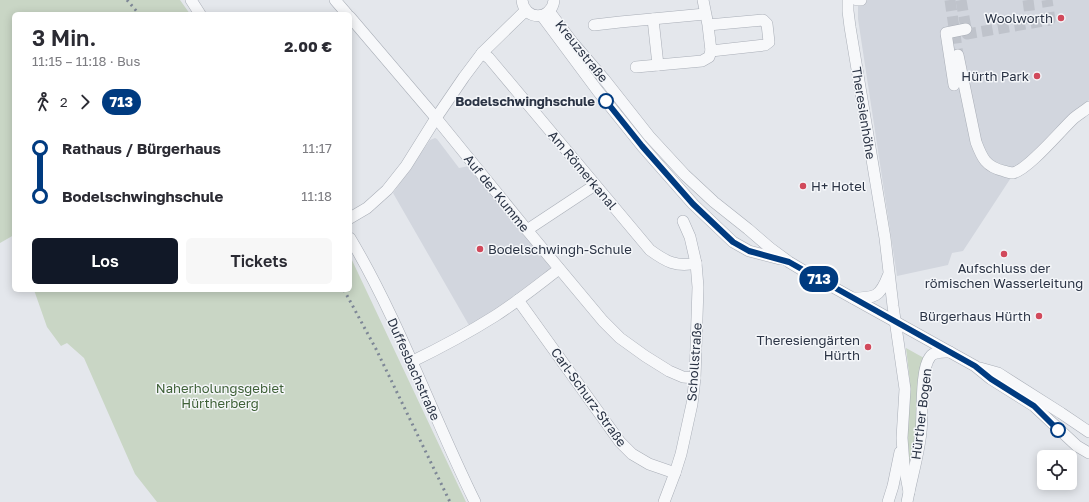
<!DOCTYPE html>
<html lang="de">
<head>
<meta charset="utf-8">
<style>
	body { margin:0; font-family:"Golos Text",sans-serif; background:#f7f7f7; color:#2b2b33; height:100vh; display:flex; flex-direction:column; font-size:15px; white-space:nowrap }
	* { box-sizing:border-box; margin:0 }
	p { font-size:13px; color:#7c7c81 }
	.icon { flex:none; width:22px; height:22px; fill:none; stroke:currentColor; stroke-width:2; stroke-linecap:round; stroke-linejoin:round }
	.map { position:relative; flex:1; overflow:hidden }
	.drawer { position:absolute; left:12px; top:12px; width:340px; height:280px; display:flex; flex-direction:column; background:#fff; border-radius:6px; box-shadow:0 2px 10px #0003 }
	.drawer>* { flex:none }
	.badge { padding:0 8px; border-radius:13px; font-size:14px; line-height:26px }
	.fabs { position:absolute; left:1037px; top:450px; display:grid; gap:8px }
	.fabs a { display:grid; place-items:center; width:40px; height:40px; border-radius:6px; background:#fff; box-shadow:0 2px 10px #0003; font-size:20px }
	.map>.badge { position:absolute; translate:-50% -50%; box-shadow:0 0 0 2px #fff }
	.legs { display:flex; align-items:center; gap:6px; height:44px; padding:0 20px; font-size:13px }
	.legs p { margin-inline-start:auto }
	.overview { display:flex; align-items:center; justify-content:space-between; height:68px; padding:0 20px }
	h1 { font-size:22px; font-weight:600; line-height:30px }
	.button { display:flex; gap:8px; margin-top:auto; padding:8px 20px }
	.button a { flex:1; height:46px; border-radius:6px; background:#111827; color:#fff; font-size:16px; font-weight:600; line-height:46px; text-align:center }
	.button a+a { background:#f7f7f7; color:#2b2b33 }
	ul { padding:0 20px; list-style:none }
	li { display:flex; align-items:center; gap:14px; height:48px; font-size:15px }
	li i { display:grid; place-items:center; width:6px; height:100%; margin:0 5px; background:currentColor }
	li i::after { content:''; width:10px; height:10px; margin:-5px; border:3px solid; border-radius:50%; background:#fff }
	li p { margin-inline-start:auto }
	li:first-child i { background:linear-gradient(#0000 50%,currentColor 0) }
	li:last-child i { background:linear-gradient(currentColor 50%,#0000 0) }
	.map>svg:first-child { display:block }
</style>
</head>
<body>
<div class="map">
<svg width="1089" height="502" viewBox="0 0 1089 502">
	<rect width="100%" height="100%" fill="#e4e7ec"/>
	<!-- built -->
	<g fill="#d2d6de">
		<polygon points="858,0 1089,0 1089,100 1020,164 963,251 952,253 948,265 897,276 858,19"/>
		<polygon points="435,138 437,139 459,168 469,166 550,266 550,272 512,300 470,327 393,193 430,140"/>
	</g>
	<!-- green -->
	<g fill="#c9d6c5">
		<polygon points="0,0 180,0 190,14 14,14 14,235 0,243"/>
		<polygon points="350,256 466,502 157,502 135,474 84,358 67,343 61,346 47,327 34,290 350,290"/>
		<polygon points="906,348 924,358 919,419 911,472 906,444 910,382"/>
	</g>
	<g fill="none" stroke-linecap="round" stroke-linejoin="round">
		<!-- minor-tunnel -->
		<g stroke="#bfc3cb" stroke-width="11" stroke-dasharray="11 5.5" stroke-linecap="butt">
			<polyline points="950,0 958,55"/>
			<polyline points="961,0 967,34 1050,20 1047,0"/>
			<polyline points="1028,0 1031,23"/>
		</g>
		<!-- minor casing -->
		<g stroke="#a9aeb7" stroke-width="12">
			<g id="minor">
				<polyline points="191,0 200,14"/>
				<polyline points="335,0 347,14"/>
				<path d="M522,0C524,21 552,21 554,0"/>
				<polyline points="703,0 708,25 711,51 765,45 769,42 767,24 763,20 708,25"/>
				<polyline points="848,0 848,11 850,27 885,238 893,306 905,389 902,438 904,465 909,492"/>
				<polyline points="857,0 861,0"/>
				<polyline points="549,11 573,43 604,79 649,136 685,175 714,202 748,229 770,248 789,262 804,271 975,366 991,379 1034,406 1077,446 1089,453"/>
				<polyline points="542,16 597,90 642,146 693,204 733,242 749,251 780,259"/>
				<polyline points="350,17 436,118 527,230 603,321 620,338 645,356 669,371 683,377 695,378"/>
				<polyline points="653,19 658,65"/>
				<polyline points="594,25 620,22 705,14"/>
				<path d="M482,53L489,58L650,250C665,261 677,268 696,263"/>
				<path d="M958,55L976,142C982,158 986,167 1004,171C1007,172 1010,173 1013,173C1028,170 1061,130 1074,118C1079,114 1084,111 1089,107"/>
				<polyline points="636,67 702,61 709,57 711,51"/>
				<polyline points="954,85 946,33 966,29"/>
				<polyline points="350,218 367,208 387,190 406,166 436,118 464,77 482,53 522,14 526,11"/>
				<polyline points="527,230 595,185"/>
				<path d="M350,238C400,322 432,415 475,502"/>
				<path d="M853,298C875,298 880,297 888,276"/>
				<polyline points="518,300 620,442 632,454 649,464 675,473"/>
				<path d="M411,362C440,348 468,333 495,316C517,302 538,285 559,269"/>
				<polyline points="980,368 998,373 1061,413 1089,432"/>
				<polyline points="664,502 675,473 681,454 692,404 695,378 698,287 696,263 690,237 683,221"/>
				<polyline points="888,502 893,486 900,452"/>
				<path d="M907,502L909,492C913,473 919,452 921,432C923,415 920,370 930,357C934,351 943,352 950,352"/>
			</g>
		</g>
		<!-- minor -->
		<use href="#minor" stroke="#f7f8fa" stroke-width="11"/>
		<!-- rail -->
		<g stroke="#7d8696" stroke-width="3" stroke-dasharray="2 4" stroke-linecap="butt">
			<polyline points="127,0 139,14"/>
			<polyline points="344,290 376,349 450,502"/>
		</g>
	</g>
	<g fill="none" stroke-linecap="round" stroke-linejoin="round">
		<!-- line-1 casing -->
		<g stroke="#fff" stroke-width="9">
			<polyline id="line-1" points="606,101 642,146 693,204 733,242 749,251 789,262 975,366 991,379 1034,406 1058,430"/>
		</g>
		<!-- line-1 -->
		<use href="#line-1" stroke="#003b80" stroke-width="6"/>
	</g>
	<!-- markers -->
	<g fill="#d1495b" stroke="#f4f6f9" stroke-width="1.5">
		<circle cx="1061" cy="18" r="4"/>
		<circle cx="1037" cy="76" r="4"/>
		<circle cx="803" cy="186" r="4"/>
		<circle cx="480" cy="249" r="4"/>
		<circle cx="1004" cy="254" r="4"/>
		<circle cx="1039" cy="316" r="4"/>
		<circle cx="868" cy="347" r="4"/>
	</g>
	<g fill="#fff" stroke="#003b80" stroke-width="2">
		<circle cx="606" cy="101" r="7"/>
		<circle cx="1058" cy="430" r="7"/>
	</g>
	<g text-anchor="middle" stroke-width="3" stroke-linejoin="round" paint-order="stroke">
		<!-- poi labels -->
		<g font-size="13" fill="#2b3445" stroke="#f4f6f9" text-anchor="end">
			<text x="1053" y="23">Woolworth</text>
			<text x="1029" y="81">Hürth Park</text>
			<text x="811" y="191" text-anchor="start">H+ Hotel</text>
			<text x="488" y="254" text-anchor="start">Bodelschwingh-Schule</text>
			<text x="1004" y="273" text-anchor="middle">Aufschluss der<tspan x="1004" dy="15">römischen Wasserleitung</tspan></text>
			<text x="1031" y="321">Bürgerhaus Hürth</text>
			<text x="860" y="345">Theresiengärten<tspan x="860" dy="15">Hürth</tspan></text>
		</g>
		<!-- street labels -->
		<g font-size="13" fill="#2b3445" stroke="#f4f6f9">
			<text transform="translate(582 51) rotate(51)" y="5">Kreuzstraße</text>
			<text transform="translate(864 113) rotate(81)" y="5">Theresienhöhe</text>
			<text transform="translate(583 170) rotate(50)" y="5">Am Römerkanal</text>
			<text transform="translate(497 193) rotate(51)" y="5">Auf der Kumme</text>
			<text transform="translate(694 362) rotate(-86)" y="5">Schollstraße</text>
			<text transform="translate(414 369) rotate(66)" y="5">Duffesbachstraße</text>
			<text transform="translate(589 397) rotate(54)" y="5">Carl-Schurz-Straße</text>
			<text transform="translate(921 414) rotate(-83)" y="5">Hürther Bogen</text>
		</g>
		<!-- stop labels -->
		<g font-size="13" font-weight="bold" fill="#2b3445" stroke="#f4f6f9" text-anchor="end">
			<text x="595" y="106">Bodelschwinghschule</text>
		</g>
		<!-- park labels -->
		<g font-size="13" fill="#3f6138" stroke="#f4f6f9">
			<text x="220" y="393">Naherholungsgebiet<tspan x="220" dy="15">Hürtherberg</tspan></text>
		</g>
	</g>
</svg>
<div class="fabs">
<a><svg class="icon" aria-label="locate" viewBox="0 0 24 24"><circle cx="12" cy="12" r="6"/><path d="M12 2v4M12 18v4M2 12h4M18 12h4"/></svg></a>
</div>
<b class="badge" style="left:819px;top:279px;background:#003b80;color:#fff">713</b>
<section class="drawer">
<div class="overview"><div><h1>3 Min.</h1><p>11:15 – 11:18 · Bus</p></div><b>2.00 €</b></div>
<div class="legs"><svg class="icon" aria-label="walk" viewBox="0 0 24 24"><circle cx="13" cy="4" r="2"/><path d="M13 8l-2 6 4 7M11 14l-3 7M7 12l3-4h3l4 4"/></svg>2<svg class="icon" aria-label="forward" viewBox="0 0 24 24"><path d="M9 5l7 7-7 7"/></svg><b class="badge" style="background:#003b80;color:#fff">713</b></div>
<ul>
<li><i style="color:#003b80"></i><b>Rathaus / Bürgerhaus</b><p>11:17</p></li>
<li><i style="color:#003b80"></i><b>Bodelschwinghschule</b><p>11:18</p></li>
</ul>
<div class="button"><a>Los</a><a>Tickets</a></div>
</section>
</div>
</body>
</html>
